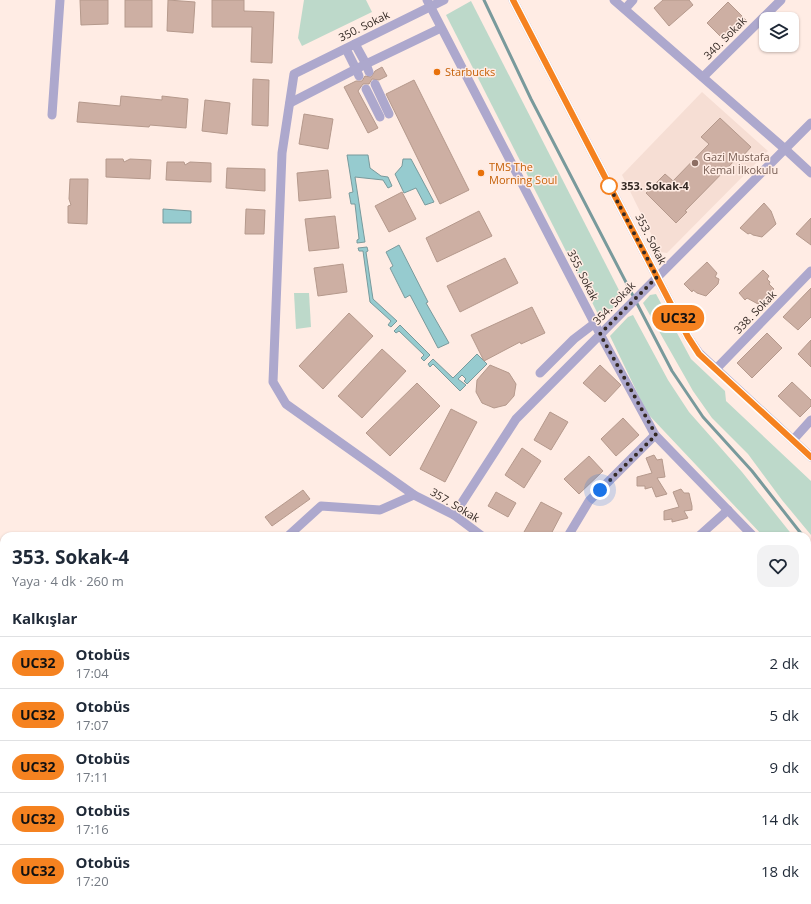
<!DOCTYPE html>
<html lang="tr">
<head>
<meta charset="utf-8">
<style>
	body { margin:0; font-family:"Open Sans",sans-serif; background:#f2f2f3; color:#1f2937; height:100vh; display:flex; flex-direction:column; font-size:15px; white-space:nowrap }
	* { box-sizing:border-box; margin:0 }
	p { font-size:13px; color:#747a83 }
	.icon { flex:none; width:22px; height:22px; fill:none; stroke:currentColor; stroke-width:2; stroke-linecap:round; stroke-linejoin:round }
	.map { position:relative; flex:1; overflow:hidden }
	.sheet { position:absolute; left:0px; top:532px; width:811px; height:372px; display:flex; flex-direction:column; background:#fff; border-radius:12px 12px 0 0; box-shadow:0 1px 3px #0004 }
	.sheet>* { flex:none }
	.badge { padding:0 8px; border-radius:13px; font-size:14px; line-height:26px }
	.tools { position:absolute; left:759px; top:12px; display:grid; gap:8px }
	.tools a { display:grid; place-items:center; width:40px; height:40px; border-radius:8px; background:#fff; box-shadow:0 1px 3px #0004; font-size:20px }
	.you { position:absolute; width:20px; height:20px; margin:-10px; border:3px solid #fff; border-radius:50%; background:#1a73e8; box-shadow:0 0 0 6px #1a73e833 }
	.map>.badge { position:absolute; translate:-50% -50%; box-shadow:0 0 0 2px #fff }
	h2 { padding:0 12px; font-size:15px; line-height:36px }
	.round { display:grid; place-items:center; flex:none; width:42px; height:42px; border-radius:12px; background:#f2f2f3 }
	.summary { display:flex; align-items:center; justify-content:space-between; height:68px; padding:0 12px }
	h1 { font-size:19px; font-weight:700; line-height:30px }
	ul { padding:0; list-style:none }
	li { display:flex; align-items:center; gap:12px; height:52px; padding:0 12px; border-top:1px solid #e0e1e3 }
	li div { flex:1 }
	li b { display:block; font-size:15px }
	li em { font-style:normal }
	li .badge { min-width:44px; font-weight:700; text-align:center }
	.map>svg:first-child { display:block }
</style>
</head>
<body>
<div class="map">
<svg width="811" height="904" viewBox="0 0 811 904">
	<rect width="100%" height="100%" fill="#ffece4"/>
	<!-- built -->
	<g fill="#f6ded4">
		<polygon points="702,92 768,151 667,253 660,252 622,175"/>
		<polygon points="643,900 763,900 764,901 761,904 648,904"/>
	</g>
	<!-- green -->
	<g fill="#bdd9ca">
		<polygon points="304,0 366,0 372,12 302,46 298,38"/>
		<polygon points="471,1 623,298 601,320 446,15"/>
		<polygon points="294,293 309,293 311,327 296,329"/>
		<polygon points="656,294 691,359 725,391 726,401 811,481 811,535 782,500 748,454 712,418 693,391 643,303 650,295"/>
		<polygon points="633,315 668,380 689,412 742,472 793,536 763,536 647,413 610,336 628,317"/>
		<polygon points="811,881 811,898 805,904 789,904 793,900 807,900 807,885"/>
	</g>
	<!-- water -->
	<g fill="#96cbcf" stroke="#799a9c">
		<polygon points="347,155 368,155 370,168 381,176 388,177 392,186 388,188 383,180 355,177 365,242 357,243 357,240 359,239 355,204 351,204 349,193 353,192"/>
		<polygon points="403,159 411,159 434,202 425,205 416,188 404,193 395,174 402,166"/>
		<polygon points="163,209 191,211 191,223 163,223"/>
		<polygon points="399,245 428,302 426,303 449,343 438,348 410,295 405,298 390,268 393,266 386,252"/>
		<polygon points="367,247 368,251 366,252 373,299 397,321 391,327 388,325 391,321 370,302 363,251 359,251 358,248"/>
		<polygon points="400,325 430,355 424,361 421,358 424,355 399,331 396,333 394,331"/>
		<polygon points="477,354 487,364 467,384 464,381 466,379 462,375 458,379 466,385 460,391 433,364 430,367 428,364 433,359 453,378"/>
	</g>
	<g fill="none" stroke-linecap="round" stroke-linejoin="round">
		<!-- stream -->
		<g stroke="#799a9c" stroke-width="3">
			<polyline points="484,0 531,99 672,371 703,417 752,471 803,536"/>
			<polyline points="807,541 811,546"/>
		</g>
	</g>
	<!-- building -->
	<g fill="#cdafa3" stroke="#b5998c">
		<polygon points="80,0 108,0 108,24 81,25"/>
		<rect x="125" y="0" width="27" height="27"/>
		<polygon points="168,0 195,2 193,33 167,31"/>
		<polygon points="212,0 244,0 244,11 274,12 272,63 251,62 252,27 212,27"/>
		<polygon points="663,0 689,0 693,5 669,26 654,8"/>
		<polygon points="728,2 746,20 725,41 707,23"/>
		<polygon points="382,67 387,76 379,80 372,79 369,84 363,84 358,91 378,128 368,133 344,87 356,81 362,81 365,76 371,77 375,71"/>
		<polygon points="253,79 269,80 268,126 252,125"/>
		<polygon points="414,80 469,190 440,204 386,94"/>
		<polygon points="121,96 162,100 162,96 188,99 186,128 150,125 149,127 77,122 79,102 120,106"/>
		<polygon points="205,100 230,103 227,134 202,131"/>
		<polygon points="304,114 333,119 328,149 299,144"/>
		<polygon points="720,118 751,147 741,158 739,156 685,211 687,212 676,223 646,193 665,174 673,181 709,144 701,137"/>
		<polygon points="106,159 123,159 124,162 130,159 151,160 150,179 106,177"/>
		<polygon points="167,162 184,162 185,165 190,162 211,163 211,182 166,180"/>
		<polygon points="227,168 265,169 265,191 226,188"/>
		<polygon points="328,170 331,198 299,201 297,173"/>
		<polygon points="70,179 88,179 87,224 68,223 68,206 71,205 69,199"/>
		<polygon points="402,192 416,219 389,232 375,206"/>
		<polygon points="764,203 771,211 776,224 762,237 753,235 750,233 748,234 740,228"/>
		<polygon points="246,209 265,210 264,234 245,234"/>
		<polygon points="479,211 492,236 437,262 426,238"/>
		<polygon points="335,216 339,248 309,251 305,219"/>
		<polygon points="811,218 811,245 796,234"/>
		<polygon points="505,258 518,283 460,312 447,286"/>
		<polygon points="707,262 717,273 715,277 719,279 718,284 706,296 697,293 693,290 692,292 684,284"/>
		<polygon points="343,264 347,292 318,296 314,268"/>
		<polygon points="763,270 769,276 767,279 770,282 769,284 774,289 758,304 747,298 745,300 739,293"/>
		<polygon points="811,288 811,317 798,330 783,317"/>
		<polygon points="532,307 545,333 521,344 520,342 484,361 471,335"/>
		<polygon points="349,313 373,336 323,389 299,366"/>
		<polygon points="767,333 782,348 752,378 737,363"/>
		<polygon points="811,340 811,367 798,354"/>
		<polygon points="382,349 406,371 362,418 338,396"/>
		<polygon points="490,365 509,373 516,384 514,396 506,405 494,408 482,403 476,392 477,380"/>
		<polygon points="600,365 621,385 605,402 583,383"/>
		<polygon points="792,382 811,400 811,406 800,417 778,396"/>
		<polygon points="417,383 440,406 390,456 366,433"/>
		<polygon points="451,409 477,422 445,482 420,469"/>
		<polygon points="550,412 568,422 551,450 534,440"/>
		<polygon points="623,418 639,435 616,456 601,439"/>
		<polygon points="522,448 541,461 524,488 505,475"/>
		<polygon points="654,455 657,460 662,459 665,477 657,478 667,494 656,497 652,487 645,489 645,486 637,486 637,477 652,473 646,458"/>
		<polygon points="589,456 603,471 579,494 564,479"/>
		<polygon points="681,489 684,493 689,493 692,506 692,510 684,511 688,518 672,522 672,519 664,520 664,511 679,507 673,492"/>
		<polygon points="303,490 310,499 272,526 265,517"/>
		<polygon points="496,492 516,503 508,517 488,506"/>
		<polygon points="541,502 562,513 550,536 531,536 524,532"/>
	</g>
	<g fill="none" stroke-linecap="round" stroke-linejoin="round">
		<!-- minor -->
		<g stroke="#ada8cd" stroke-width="9">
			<polyline points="427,0 600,334 655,435 753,536"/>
			<polyline points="444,0 294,74 282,153 273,382 286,404 414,495 454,515 482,536"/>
			<polyline points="513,0 688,337 699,353 811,457"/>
			<polyline points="614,0 785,149 811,173"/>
			<polyline points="625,9 633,0"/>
			<polyline points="355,44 366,64 441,28"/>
			<polyline points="346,49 356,69 366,64 369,72"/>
			<polyline points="703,77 781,0"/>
			<polyline points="375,84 389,114"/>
			<polyline points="366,89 380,117"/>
			<polyline points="290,103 356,69 359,76"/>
			<polyline points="52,115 60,0"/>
			<polyline points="716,369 811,271"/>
			<polyline points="540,373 574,339 595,323"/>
			<polyline points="793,440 811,420"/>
			<polyline points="454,515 516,419 811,123"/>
			<polyline points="288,536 321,506 380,510 414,495"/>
			<polyline points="568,536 589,501 655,435"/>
			<polyline points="699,536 728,510"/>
			<polyline points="807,588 811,584"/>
			<polyline points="807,724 811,726"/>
			<polyline points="589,900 594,904"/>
			<polyline points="581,904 583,900"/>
		</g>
		<!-- primary -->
		<g stroke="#766bab" stroke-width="12">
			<polyline points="807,873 811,869"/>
			<polyline points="779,904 782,900"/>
		</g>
	</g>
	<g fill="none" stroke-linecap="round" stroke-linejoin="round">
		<!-- line casing -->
		<g stroke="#fff" stroke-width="9">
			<polyline id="line" points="513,0 688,337 699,354 811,457"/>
		</g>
		<!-- line -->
		<use href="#line" stroke="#f58220" stroke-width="6"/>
		<!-- walk -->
		<polyline stroke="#342924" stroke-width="4" stroke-dasharray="0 7.2" points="600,490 656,435 600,334 657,277 606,180 609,186"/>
	</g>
	<!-- markers -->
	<g fill="#e8710a" stroke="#ffece4" stroke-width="1.5">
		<circle cx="437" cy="72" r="4"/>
		<circle cx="481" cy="173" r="4"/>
	</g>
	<circle fill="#8d6e63" stroke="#ffece4" stroke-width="1.5" cx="695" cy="163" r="4"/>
	<circle fill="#fff" stroke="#f58220" stroke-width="2" cx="609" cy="186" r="8"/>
	<g text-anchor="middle" stroke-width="3" stroke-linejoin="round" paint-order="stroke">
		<!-- street labels -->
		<g font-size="11" fill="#342924" stroke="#ffece4">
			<text transform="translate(364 26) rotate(-26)" y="4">350. Sokak</text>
			<text transform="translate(725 38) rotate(-45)" y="4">340. Sokak</text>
			<text transform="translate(651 239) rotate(63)" y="4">353. Sokak</text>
			<text transform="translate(583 275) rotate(63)" y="4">355. Sokak</text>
			<text transform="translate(614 303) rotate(-46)" y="4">354. Sokak</text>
			<text transform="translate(755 312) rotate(-46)" y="4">338. Sokak</text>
			<text transform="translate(455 505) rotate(31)" y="4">357. Sokak</text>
		</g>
		<!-- food labels -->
		<g font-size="11" fill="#c56008" stroke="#ffece4" text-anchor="start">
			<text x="445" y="76">Starbucks</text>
			<text x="489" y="171">TMS The<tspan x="489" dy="13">Morning Soul</tspan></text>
		</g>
		<!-- education labels -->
		<g font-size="11" fill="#785e54" stroke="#ffece4" text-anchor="start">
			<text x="703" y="161">Gazi Mustafa<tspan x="703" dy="13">Kemal İlkokulu</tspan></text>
		</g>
		<!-- stop labels -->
		<g font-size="11" font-weight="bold" fill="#342924" stroke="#ffece4" text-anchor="start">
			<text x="621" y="190">353. Sokak-4</text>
		</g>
	</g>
</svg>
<div class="tools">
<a><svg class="icon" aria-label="layers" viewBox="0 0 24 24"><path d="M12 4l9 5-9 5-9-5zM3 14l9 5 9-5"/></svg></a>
</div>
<div class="you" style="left:600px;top:490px"></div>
<b class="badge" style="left:678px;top:318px;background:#f58220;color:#111">UC32</b>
<section class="sheet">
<div class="summary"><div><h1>353. Sokak-4</h1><p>Yaya · 4 dk · 260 m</p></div><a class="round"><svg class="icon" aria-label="heart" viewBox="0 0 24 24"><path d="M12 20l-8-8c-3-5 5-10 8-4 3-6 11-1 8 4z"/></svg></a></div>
<h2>Kalkışlar</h2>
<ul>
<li><span class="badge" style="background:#f58220;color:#111">UC32</span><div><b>Otobüs</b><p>17:04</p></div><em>2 dk</em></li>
<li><span class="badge" style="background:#f58220;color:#111">UC32</span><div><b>Otobüs</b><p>17:07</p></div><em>5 dk</em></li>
<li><span class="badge" style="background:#f58220;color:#111">UC32</span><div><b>Otobüs</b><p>17:11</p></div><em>9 dk</em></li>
<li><span class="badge" style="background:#f58220;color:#111">UC32</span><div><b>Otobüs</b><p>17:16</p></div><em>14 dk</em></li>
<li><span class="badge" style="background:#f58220;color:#111">UC32</span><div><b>Otobüs</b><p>17:20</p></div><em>18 dk</em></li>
</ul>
</section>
</div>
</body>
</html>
